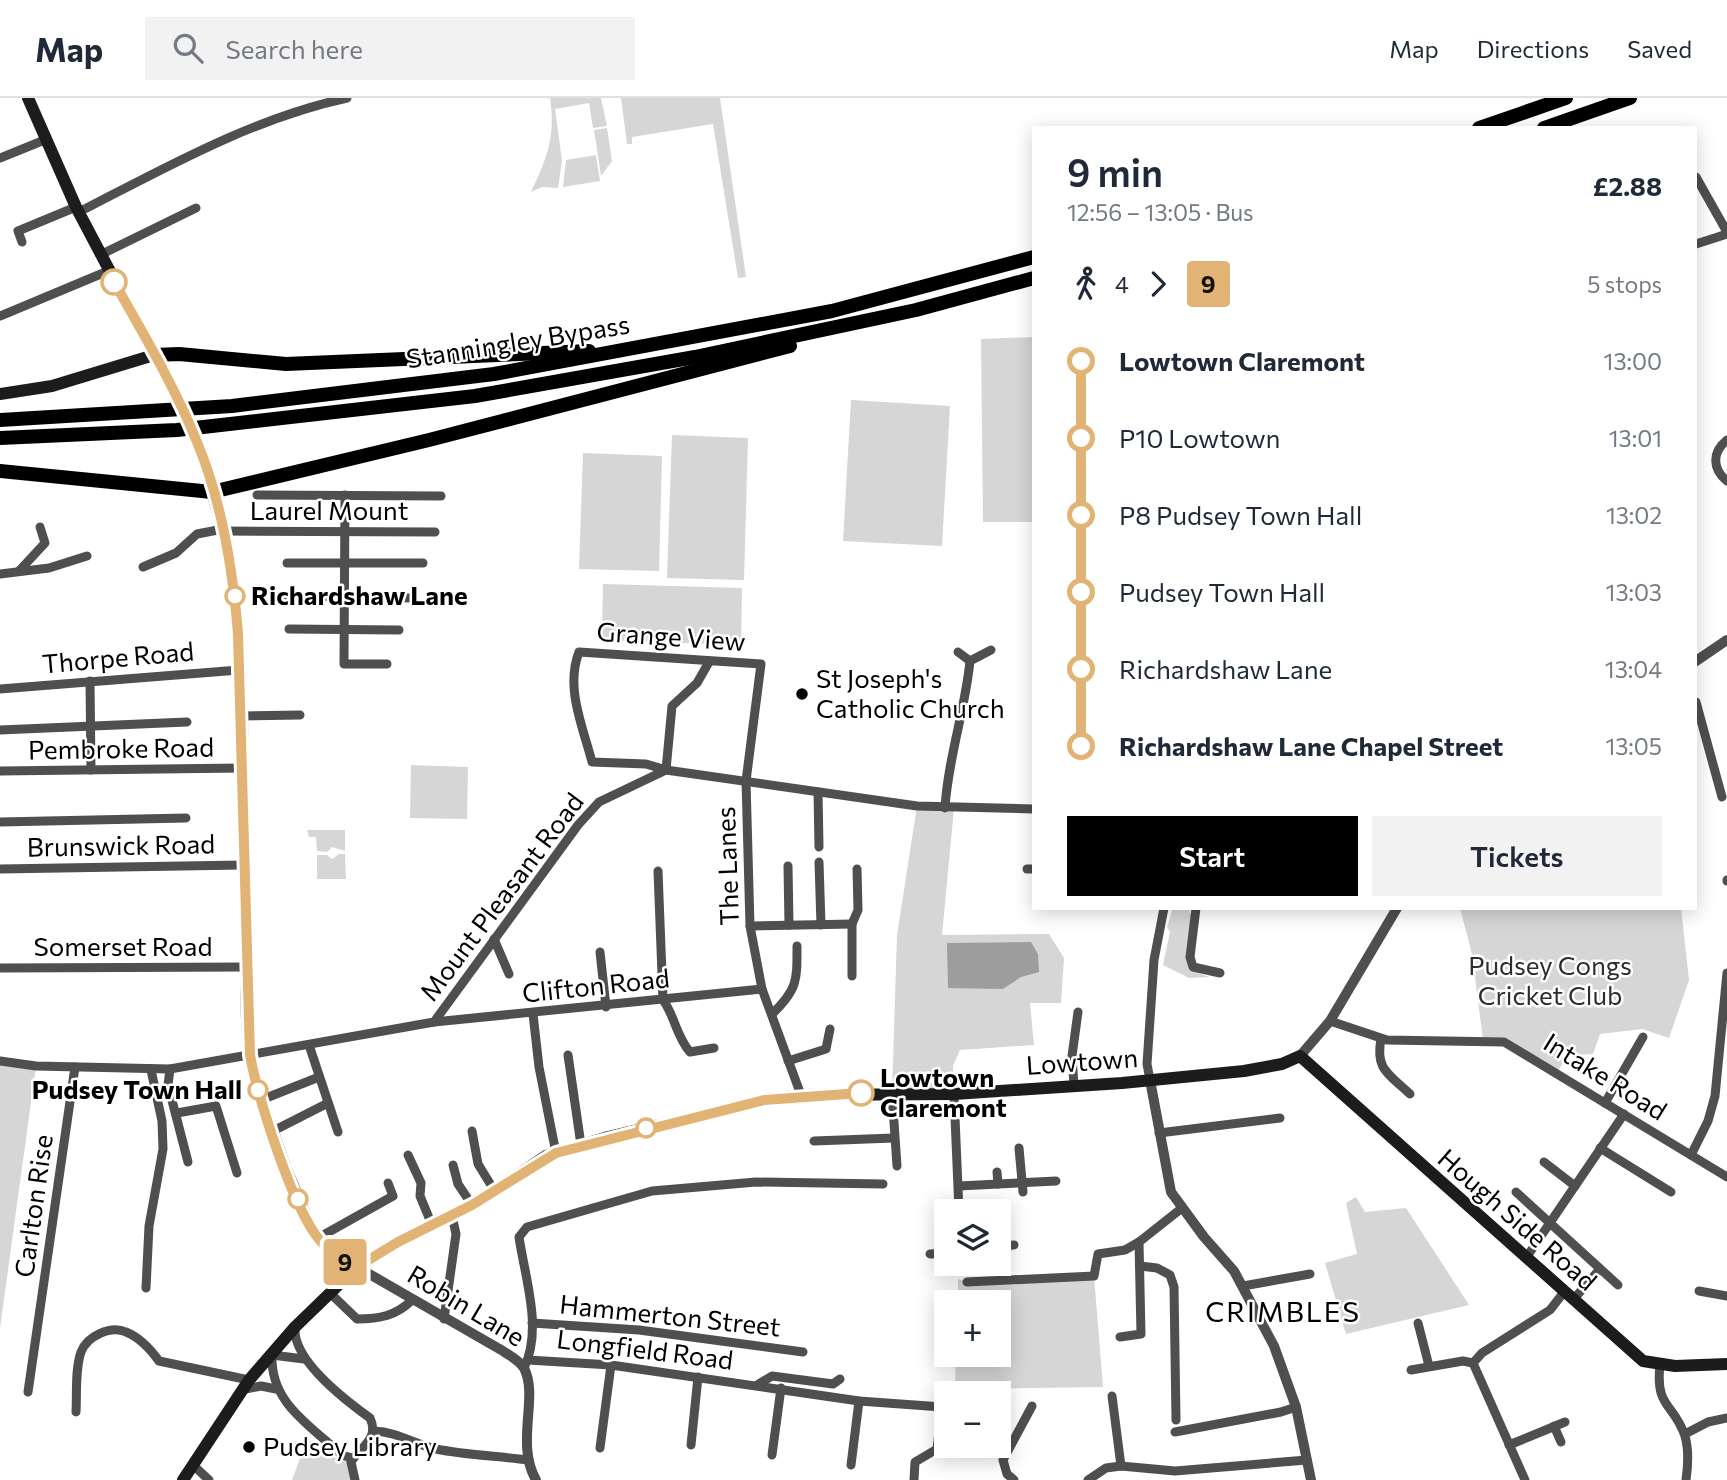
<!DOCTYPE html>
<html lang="en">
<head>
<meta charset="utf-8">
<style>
	body { margin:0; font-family:Commissioner,sans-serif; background:#f2f2f3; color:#1f2937; height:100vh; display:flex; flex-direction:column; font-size:26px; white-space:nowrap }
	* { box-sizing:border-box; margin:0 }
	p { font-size:23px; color:#747a83 }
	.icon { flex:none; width:38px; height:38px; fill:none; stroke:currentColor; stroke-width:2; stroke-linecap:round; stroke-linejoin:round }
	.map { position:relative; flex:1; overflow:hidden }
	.panel { position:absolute; left:1032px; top:28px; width:665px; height:784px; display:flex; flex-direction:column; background:#fff; border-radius:0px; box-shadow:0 4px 18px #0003 }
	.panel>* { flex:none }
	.badge { padding:0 14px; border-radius:5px; font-size:24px; line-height:46px }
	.tools { position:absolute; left:934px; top:1101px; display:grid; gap:14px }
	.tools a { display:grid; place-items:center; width:77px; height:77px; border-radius:0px; background:#fff; box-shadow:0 4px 18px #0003; font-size:35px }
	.map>.badge { position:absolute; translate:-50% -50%; box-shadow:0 0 0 4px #fff }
	.legs { display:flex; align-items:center; gap:10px; height:77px; padding:0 35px; font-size:23px }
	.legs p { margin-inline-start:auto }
	.summary { display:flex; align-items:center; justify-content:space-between; height:119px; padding:0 35px }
	h1 { font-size:38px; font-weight:600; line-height:52px }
	.action { display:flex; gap:14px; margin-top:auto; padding:14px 35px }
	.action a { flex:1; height:80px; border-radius:0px; background:#000; color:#fff; font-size:28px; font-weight:600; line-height:80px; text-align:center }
	.action a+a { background:#f2f2f3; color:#1f2937 }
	ul { padding:0 35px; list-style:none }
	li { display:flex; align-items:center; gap:24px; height:77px; font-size:26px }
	li i { display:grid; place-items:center; width:10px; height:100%; margin:0 9px; background:currentColor }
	li i::after { content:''; width:18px; height:18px; margin:-9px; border:5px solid; border-radius:50%; background:#fff }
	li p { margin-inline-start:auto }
	li:first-child i { background:linear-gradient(#0000 50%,currentColor 0) }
	li:last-child i { background:linear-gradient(currentColor 50%,#0000 0) }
	header { display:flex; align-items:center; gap:42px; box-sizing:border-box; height:98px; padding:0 35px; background:#fff; border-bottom:2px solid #e0e1e3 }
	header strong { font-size:33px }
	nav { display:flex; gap:38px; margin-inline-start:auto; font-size:24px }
	.search { width:490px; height:63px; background:#f2f2f3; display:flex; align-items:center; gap:18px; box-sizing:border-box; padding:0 24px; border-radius:0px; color:#747a83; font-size:26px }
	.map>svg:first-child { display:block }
</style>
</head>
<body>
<header>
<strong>Map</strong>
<div class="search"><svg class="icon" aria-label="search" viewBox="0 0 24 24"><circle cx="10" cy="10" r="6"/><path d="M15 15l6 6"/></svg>Search here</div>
<nav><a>Map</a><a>Directions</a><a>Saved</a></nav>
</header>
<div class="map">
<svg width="1727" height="1382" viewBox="0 0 1727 1382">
	<rect width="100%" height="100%" fill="#fff"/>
	<!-- green -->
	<g fill="#d6d6d6">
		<path d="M550,0H601L607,28L593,30L589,5L555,11L562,63L558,90L542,89L531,94C547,60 556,39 550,0Z"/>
		<polygon points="621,0 720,0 746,179 738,180 713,26 632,39 632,46 627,46"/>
		<polygon points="607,30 612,63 601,78 594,32"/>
		<polygon points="596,57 600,83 563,89 566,62"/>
		<polygon points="1034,239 1034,424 983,424 981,241"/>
		<polygon points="851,302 950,308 942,448 843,443"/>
		<polygon points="672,337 748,340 744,482 667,480"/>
		<polygon points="583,355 662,358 659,473 579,471"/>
		<polygon points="603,486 742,490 741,547 602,542"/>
		<polygon points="411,667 468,669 467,721 410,720"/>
		<polygon points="917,708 954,710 942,837 1049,836 1064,860 1061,905 1030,905 1034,947 960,952 953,968 954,996 892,995 897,837"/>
		<polygon points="307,732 345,732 345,753 332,749 327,754 317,753 316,739 309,739"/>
		<polygon points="339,756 345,756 346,781 317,781 317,757 327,757 332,761"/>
		<polygon points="1173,810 1188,810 1191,817 1186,855 1193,873 1209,879 1189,880 1163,867 1170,834 1167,829"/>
		<polygon points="1460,810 1681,810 1689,882 1669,940 1642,931 1600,936 1593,956 1567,958 1557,975 1520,952 1483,942 1472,856"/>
		<polygon points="0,963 36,968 0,1230"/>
		<polygon points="1356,1099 1365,1114 1406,1110 1469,1207 1346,1236 1325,1165 1357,1156 1346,1105"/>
		<polygon points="1094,1178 1103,1289 962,1291 955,1284 956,1257 999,1256 999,1204 958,1204 958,1181 967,1184"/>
		<polygon points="307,1341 323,1348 335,1360 342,1357 348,1359 355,1382 292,1382"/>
	</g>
	<!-- water -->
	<polygon fill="#9d9d9d" points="1031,844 1038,856 1039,874 1021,879 1003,891 948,890 947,845"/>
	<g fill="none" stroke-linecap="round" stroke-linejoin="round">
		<!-- minor -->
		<g stroke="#4f4f4f" stroke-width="9">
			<polyline points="0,60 47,41"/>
			<polyline points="1696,79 1727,134"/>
			<path d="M79,114C163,71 253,20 347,0"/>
			<polyline points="22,144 18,133 76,109"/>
			<polyline points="1696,146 1727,136"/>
			<polyline points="100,157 196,110"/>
			<polyline points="0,218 108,173"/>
			<path d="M1727,342C1712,354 1712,371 1727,383"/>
			<polyline points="257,397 441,398"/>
			<polyline points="345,397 344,566 387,566"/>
			<polyline points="223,433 435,434"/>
			<polyline points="287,465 423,465"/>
			<polyline points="143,469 176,455 197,436 223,431"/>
			<polyline points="19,473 45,445 40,429"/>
			<polyline points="0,476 49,470 87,458"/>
			<polyline points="288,498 412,500"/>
			<polyline points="289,531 399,532"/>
			<polyline points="958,554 970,563"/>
			<path d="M709,564L697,585L672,608L666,672L646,666L592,664C583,629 565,590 579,554L761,566L746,683L750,828L762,891L801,997"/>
			<polyline points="90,583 91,672"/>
			<polyline points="0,591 239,572"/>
			<polyline points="1696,604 1722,699"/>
			<polyline points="242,618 300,617"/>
			<polyline points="0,632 187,624"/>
			<polyline points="0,673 242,670"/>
			<polyline points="818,694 819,749"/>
			<path d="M945,710C948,660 965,613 970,563L991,552"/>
			<polyline points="0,724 186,720"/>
			<polyline points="819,764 821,827"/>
			<polyline points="788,768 789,827"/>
			<polyline points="0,771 243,767"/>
			<polyline points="1027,771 1034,771"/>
			<path d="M658,773L663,902C675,918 676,938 690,954L714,950"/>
			<polyline points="1727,782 1727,783"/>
			<polyline points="1196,810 1190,859 1193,869 1220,875"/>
			<polyline points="750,828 852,826"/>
			<polyline points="494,841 509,876"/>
			<polyline points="600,854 606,909"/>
			<polyline points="0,870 247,869"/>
			<polyline points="852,878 852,826 858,812 857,771"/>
			<polyline points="533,916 539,969 556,1055"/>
			<path d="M772,916C798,891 797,882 797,848"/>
			<polyline points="1330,923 1387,942 1504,944 1727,1079"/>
			<polyline points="434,924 762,891"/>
			<path d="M1381,941C1375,972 1389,976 1410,996"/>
			<polyline points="309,947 338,1034"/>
			<polyline points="568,957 581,1047"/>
			<polyline points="0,963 36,968 170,971 434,924 578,727 599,704 666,672 917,708 1034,711"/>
			<polyline points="788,963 826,951 830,931"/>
			<polyline points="170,971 168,987 188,1064"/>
			<polyline points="1150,982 1147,966 1154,862 1164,810"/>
			<polyline points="1074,987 1072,958 1078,914"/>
			<polyline points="892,995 897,1068"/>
			<polyline points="954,996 959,1113"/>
			<polyline points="261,1002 319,979"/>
			<polyline points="1605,1005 1643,939"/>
			<polyline points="177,1015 216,1008 237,1075"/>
			<polyline points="273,1033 328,1005"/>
			<polyline points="472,1033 478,1066 494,1092"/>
			<polyline points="1159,1035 1280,1020"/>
			<polyline points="814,1043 894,1040"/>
			<polyline points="1019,1050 1023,1094"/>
			<polyline points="1600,1050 1671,1094"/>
			<polyline points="408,1057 421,1085 420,1098 432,1127"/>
			<polyline points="1691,1057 1708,1023 1715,998 1727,875"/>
			<polyline points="1544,1064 1575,1088"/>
			<polyline points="453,1067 458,1086 472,1107"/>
			<polyline points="997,1074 998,1086"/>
			<polyline points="959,1088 1056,1083"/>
			<polyline points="1516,1094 1618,1187"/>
			<polyline points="318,1140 393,1098 388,1085"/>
			<polyline points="999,1148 1014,1147"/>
			<polyline points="930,1156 947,1155"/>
			<polyline points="1526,1160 1624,1016"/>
			<polyline points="1140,1168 1157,1170 1170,1177 1174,1189 1176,1322"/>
			<polyline points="967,1184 1094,1178 1098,1156 1125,1152 1139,1144"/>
			<polyline points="1243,1188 1310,1176"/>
			<polyline points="146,1190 149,1128 163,1051 162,1023 151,972"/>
			<polyline points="1699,1193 1727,1198"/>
			<path d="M331,1196L357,1221C379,1221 396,1218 412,1202"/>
			<polyline points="1573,1202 1600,1171"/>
			<polyline points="444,1221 456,1136 452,1118"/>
			<polyline points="532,1225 639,1232 803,1254"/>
			<polyline points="1418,1225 1429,1268"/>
			<path d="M295,1229C292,1262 345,1302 370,1320C380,1341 360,1349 351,1364L355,1382"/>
			<polyline points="1120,1239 1141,1236 1139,1144 1182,1110"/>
			<path d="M304,1261L272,1257C270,1305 310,1327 342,1357L352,1360"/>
			<polyline points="528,1262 611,1267 859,1303 942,1309 945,1298"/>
			<path d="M1660,1267C1655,1310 1674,1305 1685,1338C1689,1352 1688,1368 1686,1382"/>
			<path d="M524,1270C543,1231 525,1180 519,1139L527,1129L652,1093L756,1084L883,1086"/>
			<polyline points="1411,1272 1463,1263 1473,1265"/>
			<polyline points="757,1287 772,1278 833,1286 840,1281"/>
			<polyline points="241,1292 261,1288 276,1291"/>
			<polyline points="28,1294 75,969"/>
			<polyline points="1112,1298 1121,1368"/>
			<path d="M76,1314C77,1295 75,1271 81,1254C87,1238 111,1227 126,1234C139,1239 151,1252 159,1263L249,1282"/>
			<polyline points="1554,1328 1561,1344"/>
			<path d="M374,1333C398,1334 413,1346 436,1351C466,1357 498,1358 528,1362"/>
			<polyline points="1175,1334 1281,1314 1296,1309"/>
			<polyline points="1685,1336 1708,1324 1727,1320"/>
			<polyline points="691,1347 698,1279"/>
			<polyline points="1509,1347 1565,1324"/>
			<polyline points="600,1350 611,1267"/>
			<polyline points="772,1357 781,1290"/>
			<polyline points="193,1367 209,1382"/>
			<polyline points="851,1367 859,1303"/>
			<polyline points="914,1382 915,1364 937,1351 942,1309"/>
			<polyline points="1014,1382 1007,1376 1003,1362 1032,1308"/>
			<polyline points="1088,1382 1106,1370 1121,1368 1175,1373 1307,1362"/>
			<polyline points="1525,1382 1473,1265 1482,1255 1550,1212 1564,1194"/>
		</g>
		<!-- tertiary -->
		<g stroke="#4f4f4f" stroke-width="10">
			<polyline points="1696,563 1727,542"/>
			<polyline points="1300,958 1330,923 1397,810"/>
			<polyline points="1150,982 1171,1094 1204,1139 1234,1173 1274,1248 1296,1309 1311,1382"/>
			<path d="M357,1169L503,1253C510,1258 519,1262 524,1270C539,1299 515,1345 536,1382"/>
		</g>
		<!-- secondary -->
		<g stroke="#1c1c1c" stroke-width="12">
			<polyline points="28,0 76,109 181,308 202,357 223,433 236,502 242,618 247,924 254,980 285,1069 313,1134 340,1162 357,1169"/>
			<polyline points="0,296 52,288 154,257"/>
			<polyline points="183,1382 249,1282 295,1229 357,1169 398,1144 472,1107 546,1058 608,1039 764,1002 801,997 954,996 1122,985 1244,973 1282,966 1300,958 1643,1263 1675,1268 1727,1266"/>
		</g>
		<!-- trunk -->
		<g stroke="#000" stroke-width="14">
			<polyline points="1479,30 1566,0"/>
			<polyline points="1544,30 1630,0"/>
			<polyline points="154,257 179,256 286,266 589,253"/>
			<polyline points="0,322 232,308 494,276 832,213 1034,159"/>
			<polyline points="0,340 177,332 475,298 695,259 916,212 1034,180"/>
			<polyline points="0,373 212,394 429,342 790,248"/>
		</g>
	</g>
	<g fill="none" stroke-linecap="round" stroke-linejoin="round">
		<!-- line-1 casing -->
		<g stroke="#fff" stroke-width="16">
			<path id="line-1" d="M114,184C143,235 175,289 197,344C222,404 233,472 238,536L250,957C258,1001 290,1100 315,1136C326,1152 340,1162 357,1169L398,1144L472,1107L556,1055L764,1002L861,995"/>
		</g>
		<!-- line-1 -->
		<use href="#line-1" stroke="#e1b475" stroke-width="10"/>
	</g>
	<!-- markers -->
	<g fill="#fff" stroke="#e1b475" stroke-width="3.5">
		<circle cx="114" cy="184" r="12"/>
		<circle cx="235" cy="498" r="9"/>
		<circle cx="258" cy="992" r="9"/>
		<circle cx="861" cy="995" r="12"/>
		<circle cx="646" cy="1030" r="9"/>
		<circle cx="298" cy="1101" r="9"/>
	</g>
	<g fill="#000" stroke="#fff" stroke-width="2.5">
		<circle cx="802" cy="596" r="7"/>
		<circle cx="249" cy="1349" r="7"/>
	</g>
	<g text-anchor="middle" stroke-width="5" stroke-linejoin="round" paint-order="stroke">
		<!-- street labels -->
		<g font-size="26" fill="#000" stroke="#fff">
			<text transform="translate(518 244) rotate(-9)" y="9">Stanningley Bypass</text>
			<text x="329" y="422">Laurel Mount</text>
			<text transform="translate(671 539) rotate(4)" y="9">Grange View</text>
			<text transform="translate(118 560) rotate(-5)" y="9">Thorpe Road</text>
			<text transform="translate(121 651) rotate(-1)" y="9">Pembroke Road</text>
			<text transform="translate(121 748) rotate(-1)" y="9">Brunswick Road</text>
			<text transform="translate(728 768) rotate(-92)" y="9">The Lanes</text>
			<text transform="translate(502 799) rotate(-53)" y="9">Mount Pleasant Road</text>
			<text x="123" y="858">Somerset Road</text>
			<text transform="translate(596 888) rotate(-6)" y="9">Clifton Road</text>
			<text transform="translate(1082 964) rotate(-4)" y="9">Lowtown</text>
			<text transform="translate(1605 979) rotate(32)" y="9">Intake Road</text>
			<text transform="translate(34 1108) rotate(-82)" y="9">Carlton Rise</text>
			<text transform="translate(1517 1122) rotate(41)" y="9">Hough Side Road</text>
			<text transform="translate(466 1208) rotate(31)" y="9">Robin Lane</text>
			<text transform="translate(670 1218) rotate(6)" y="9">Hammerton Street</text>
			<text transform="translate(645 1252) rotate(7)" y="9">Longfield Road</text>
		</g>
		<!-- stop labels -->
		<g font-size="26" font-weight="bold" fill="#000" stroke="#fff" text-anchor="start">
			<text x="251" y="507">Richardshaw Lane</text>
			<text x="880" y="989">Lowtown<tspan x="880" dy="30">Claremont</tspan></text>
			<text x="242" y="1001" text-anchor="end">Pudsey Town Hall</text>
		</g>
		<!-- poi labels -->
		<g font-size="26" fill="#000" stroke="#fff" text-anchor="start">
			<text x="816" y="590">St Joseph's<tspan x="816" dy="30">Catholic Church</tspan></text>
			<text x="263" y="1358">Pudsey Library</text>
		</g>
		<!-- park labels -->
		<g font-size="26" fill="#2d2d2d" stroke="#fff">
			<text x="1550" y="877">Pudsey Congs<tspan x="1550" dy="30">Cricket Club</tspan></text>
		</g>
		<!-- neighbourhood labels -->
		<g font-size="28" letter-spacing="2" fill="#000" stroke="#fff">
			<text x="1283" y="1224">CRIMBLES</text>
		</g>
	</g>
</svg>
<div class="tools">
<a><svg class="icon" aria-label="layers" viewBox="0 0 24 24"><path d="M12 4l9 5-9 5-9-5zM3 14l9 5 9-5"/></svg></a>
<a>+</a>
<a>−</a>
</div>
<b class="badge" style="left:345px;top:1164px;background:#e1b475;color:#111">9</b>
<section class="panel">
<div class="summary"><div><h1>9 min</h1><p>12:56 – 13:05 · Bus</p></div><b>£2.88</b></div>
<div class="legs"><svg class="icon" aria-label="walk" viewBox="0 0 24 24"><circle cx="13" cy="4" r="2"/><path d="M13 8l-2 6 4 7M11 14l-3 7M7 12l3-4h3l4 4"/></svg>4<svg class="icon" aria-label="forward" viewBox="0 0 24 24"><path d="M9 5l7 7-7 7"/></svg><b class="badge" style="background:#e1b475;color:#111">9</b><p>5 stops</p></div>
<ul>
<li><i style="color:#e1b475"></i><b>Lowtown Claremont</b><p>13:00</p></li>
<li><i style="color:#e1b475"></i><span>P10 Lowtown</span><p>13:01</p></li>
<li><i style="color:#e1b475"></i><span>P8 Pudsey Town Hall</span><p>13:02</p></li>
<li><i style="color:#e1b475"></i><span>Pudsey Town Hall</span><p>13:03</p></li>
<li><i style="color:#e1b475"></i><span>Richardshaw Lane</span><p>13:04</p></li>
<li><i style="color:#e1b475"></i><b>Richardshaw Lane Chapel Street</b><p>13:05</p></li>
</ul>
<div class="action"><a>Start</a><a>Tickets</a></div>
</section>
</div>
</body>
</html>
